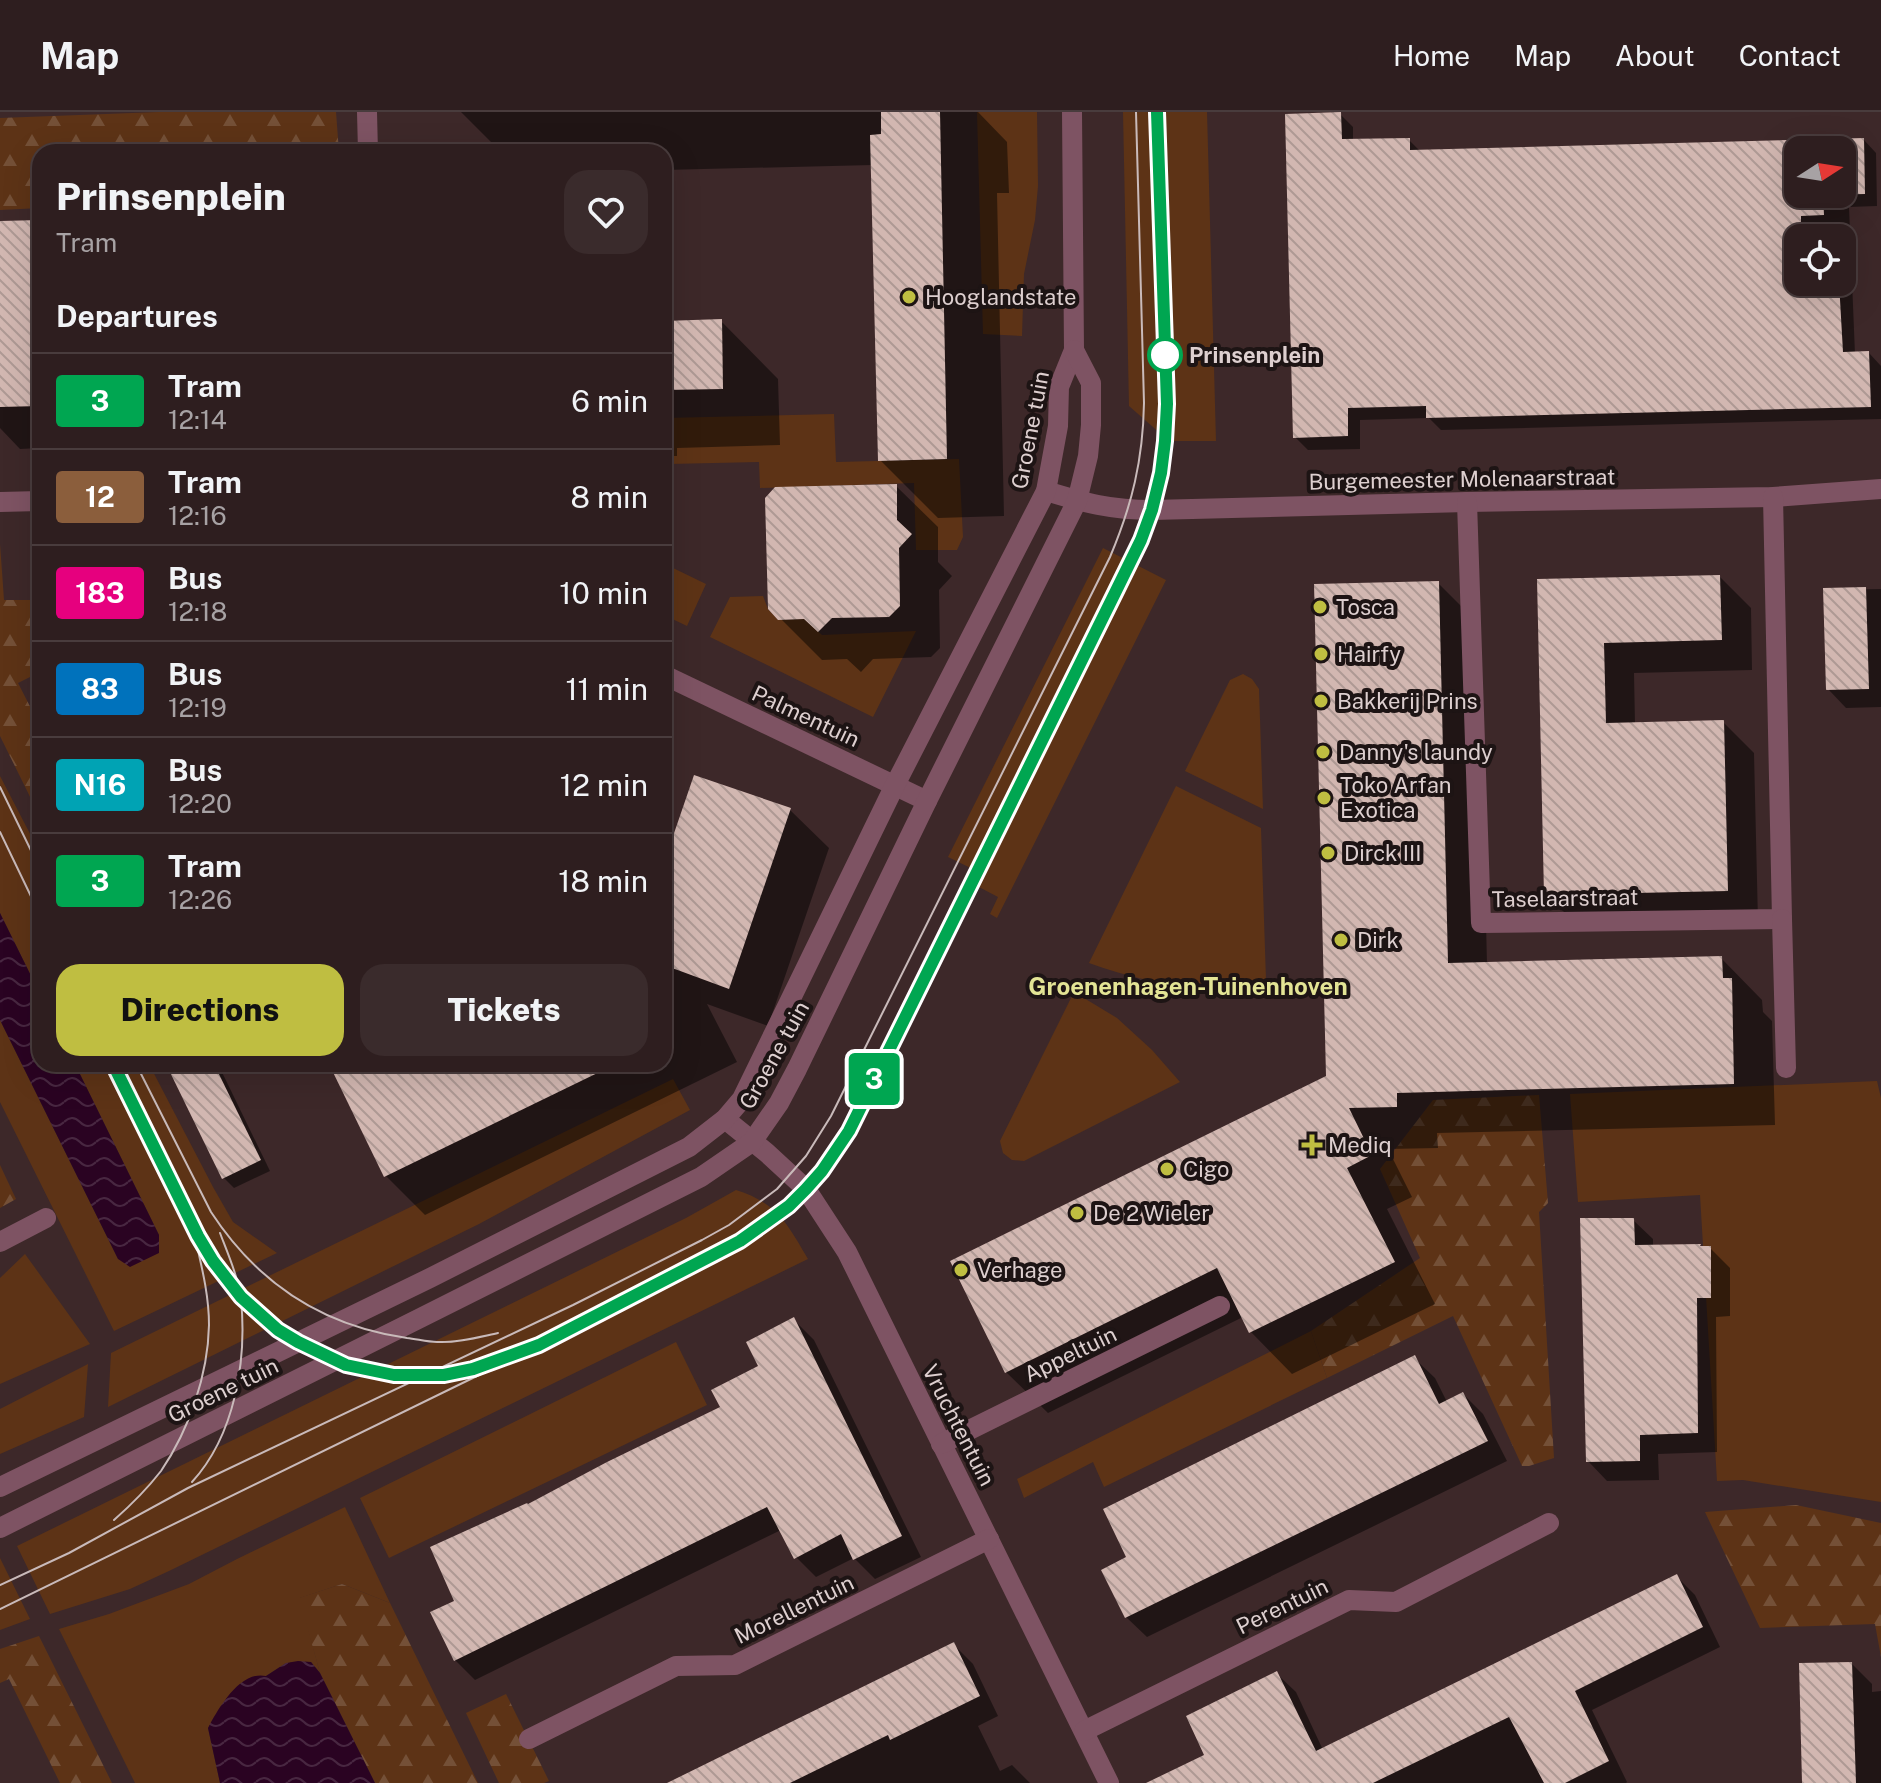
<!DOCTYPE html>
<html lang="en">
<head>
<meta charset="utf-8">
<style>
	body { margin:0; font-family:"Public Sans",sans-serif; background:#3a2b2c; color:#f1f3f6; height:100vh; display:flex; flex-direction:column; font-size:30px; white-space:nowrap }
	* { box-sizing:border-box; margin:0 }
	p { font-size:26px; color:#a7a2a4 }
	.icon { flex:none; width:44px; height:44px; fill:none; stroke:currentColor; stroke-width:2; stroke-linecap:round; stroke-linejoin:round }
	.map { position:relative; flex:1; overflow:hidden }
	.panel { position:absolute; left:32px; top:32px; width:640px; height:928px; display:flex; flex-direction:column; background:#2e1e1f; border-radius:24px; box-shadow:0 8px 32px #0002,0 0 0 2px #493c3d }
	.panel>* { flex:none }
	.badge { padding:0 16px; border-radius:6px; font-size:28px; line-height:52px }
	.needle { width:52px; rotate:78deg }
	.controls { position:absolute; left:1784px; top:24px; display:grid; gap:16px }
	.controls a { display:grid; place-items:center; width:72px; height:72px; border-radius:16px; background:#2e1e1f; box-shadow:0 8px 32px #0002,0 0 0 2px #493c3d; font-size:40px }
	.map>.badge { position:absolute; translate:-50% -50%; box-shadow:0 0 0 4px #fff }
	h2 { padding:0 24px; font-size:30px; line-height:72px }
	.round { display:grid; place-items:center; flex:none; width:84px; height:84px; border-radius:24px; background:#3a2b2c }
	.overview { display:flex; align-items:center; justify-content:space-between; height:136px; padding:0 24px }
	h1 { font-size:38px; font-weight:800; line-height:60px }
	.action { display:flex; gap:16px; margin-top:auto; padding:16px 24px }
	.action a { flex:1; height:92px; border-radius:24px; background:#bfbe41; color:#111; font-size:32px; font-weight:800; line-height:92px; text-align:center }
	.action a+a { background:#3a2b2c; color:#f1f3f6 }
	ul { padding:0; list-style:none }
	li { display:flex; align-items:center; gap:24px; height:96px; padding:0 24px; border-top:2px solid #493c3d }
	li div { flex:1 }
	li b { display:block; font-size:30px }
	li em { font-style:normal }
	li .badge { min-width:88px; font-weight:700; text-align:center }
	header { display:flex; align-items:center; gap:48px; box-sizing:border-box; height:112px; padding:0 40px; background:#2e1e1f; border-bottom:2px solid #493c3d }
	header strong { font-size:38px }
	nav { display:flex; gap:44px; margin-inline-start:auto; font-size:28px }
	.map>svg:first-child { display:block }
</style>
</head>
<body>
<header>
<strong>Map</strong>
<nav><a>Home</a><a>Map</a><a>About</a><a>Contact</a></nav>
</header>
<div class="map">
<svg width="1881" height="1671" viewBox="0 0 1881 1671">
	<defs>
		<pattern id="forest-firs" width="22" height="20" patternUnits="userSpaceOnUse" patternTransform="scale(2)"><rect width="22" height="20" fill="#5d3316"/><path d="M5 1l3.5 6h-7zM16 11l3.5 6h-7z" fill="#745037"/></pattern>
		<pattern id="water-waves" width="16" height="10" patternUnits="userSpaceOnUse" patternTransform="scale(2)"><rect width="16" height="10" fill="#2a0322"/><path d="M0 5q4-4 8 0t8 0" fill="none" stroke="#482741"/></pattern>
		<pattern id="building-back-hatch" width="6" height="6" patternUnits="userSpaceOnUse" patternTransform="scale(2)"><rect width="6" height="6" fill="#d2b7b1"/><path d="M-1 5l2 2M0 0l6 6M5-1l2 2" fill="none" stroke="#ae9994"/></pattern>
	</defs>
	<rect width="100%" height="100%" fill="#3d2829"/>
	<!-- green -->
	<g fill="#5d3316">
		<polygon points="977,0 1037,0 1038,74 1035,108 1024,162 1022,224 983,222"/>
		<polygon points="1123,0 1207,0 1216,329 1169,329 1129,294"/>
		<polygon points="834,302 836,350 959,347 963,425 957,438 916,438 914,371 760,376 759,350 669,352 671,455 706,472 687,514 664,503 664,306"/>
		<polygon points="1103,436 1166,468 997,806 990,802 998,785 977,774 983,762 948,745"/>
		<polygon points="763,484 768,497 778,508 804,507 822,523 916,519 873,605 710,525 730,485"/>
		<polygon points="1243,562 1252,567 1259,577 1263,697 1185,659 1230,568"/>
		<polygon points="0,664 40,741 40,882 0,801"/>
		<path d="M1176,674L1261,716L1266,868C1250,870 1233,872 1217,873C1173,876 1130,866 1089,851Z"/>
		<polygon points="1074,880 1117,906 1152,938 1180,970 1024,1049 1012,1048 1003,1041 1000,1029"/>
		<polygon points="0,908 118,1147 159,1123 75,952 149,952 213,1075 233,1110 277,1141 114,1219 0,990"/>
		<polygon points="673,967 690,998 479,1112 108,1295 111,1241"/>
		<polygon points="1877,969 1881,986 1881,1390 1743,1368 1717,1369 1700,1083 1578,1090 1570,982"/>
		<path d="M736,1078C777,1091 787,1111 808,1147L169,1459L130,1477L50,1502L17,1434L686,1106Z"/>
		<polygon points="25,1142 90,1232 0,1272 0,1166"/>
		<polygon points="1311,1219 1327,1266 1104,1375 1093,1350 1024,1386 1017,1367"/>
		<polygon points="676,1230 707,1293 389,1446 360,1386"/>
		<polygon points="88,1252 84,1305 0,1342 0,1297"/>
		<polygon points="345,1395 390,1491 342,1472 300,1486 320,1561 311,1550 286,1551 266,1564 208,1616 220,1671 135,1671 59,1517 109,1502 189,1472 237,1447"/>
		<polygon points="0,1446 30,1507 0,1518"/>
	</g>
	<!-- forest -->
	<g fill="url(#forest-firs)">
		<polygon points="159,0 336,0 339,40 40,40 40,96 0,98 0,6"/>
		<polygon points="0,432 4,488 40,488 40,560 18,571 40,614 40,705 0,624"/>
		<polygon points="1539,983 1548,1091 1539,1100 1554,1346 1529,1354 1522,1354 1453,1204 1327,1266 1311,1219 1420,1146 1380,1057 1433,988"/>
		<polygon points="0,1053 16,1087 0,1096"/>
		<polygon points="1796,1393 1881,1411 1881,1545 1875,1512 1760,1516 1705,1400"/>
		<polygon points="342,1472 390,1491 478,1671 375,1671 320,1561 299,1486"/>
		<polygon points="39,1524 112,1671 60,1671 9,1567 0,1571 0,1537"/>
		<polygon points="506,1582 549,1669 544,1671 499,1671 466,1601"/>
	</g>
	<!-- water -->
	<g fill="url(#water-waves)">
		<polygon points="0,801 40,882 40,952 75,952 159,1123 159,1141 130,1155 118,1147 0,908"/>
		<path d="M298,1549L311,1550L320,1561L375,1671H220L208,1616C218,1597 240,1558 266,1564L286,1551Z"/>
	</g>
	<!-- shadow -->
	<g fill="#0007" fill-rule="evenodd">
		<polygon points="461,0 978,0 1007,30 1009,81 997,81 1004,404 938,406 880,348 873,53 664,58 664,40 501,40"/>
		<path d="M1340,2L1353,15V29L1409,28L1420,39L1864,28L1876,41L1877,94L1849,95L1855,242L1869,241L1881,254V307L1441,318L1429,306L1360,308V337L1308,338L1295,325ZM1798,38H1842V82H1798ZM1798,126H1842V170H1798Z"/>
		<polygon points="40,110 40,336 20,337 0,316 0,111"/>
		<polygon points="721,209 778,267 780,333 677,336 677,344 664,344 664,211"/>
		<polygon points="896,374 938,415 938,450 952,464 939,478 940,536 931,545 873,547 861,560 847,547 822,548 770,496"/>
		<polygon points="1720,465 1751,496 1752,558 1634,561 1635,612 1723,610 1754,641 1758,809 1577,813 1546,782 1539,469"/>
		<polygon points="1438,471 1479,512 1487,852 1721,846 1762,888 1763,900 1772,909 1775,1013 1437,1021 1438,1036 1388,1037 1412,1085 1387,1097 1435,1192 1292,1262 1251,1220 1243,1205 1048,1301 1006,1260 1328,966"/>
		<polygon points="1881,477 1881,595 1846,596 1828,577 1825,478"/>
		<polygon points="790,698 829,736 768,914 707,892 737,950 425,1103 386,1064 331,952 664,952 664,739 672,733"/>
		<polygon points="168,952 218,952 270,1059 234,1076 224,1066"/>
		<polygon points="1633,1108 1653,1127 1653,1135 1700,1134 1703,1136 1710,1136 1730,1156 1730,1204 1716,1205 1717,1340 1658,1342 1659,1368 1607,1369 1588,1349"/>
		<polygon points="794,1208 814,1228 921,1445 875,1467 854,1446 816,1465 796,1445 781,1418 475,1568 455,1548 456,1490 526,1393 722,1296 761,1255"/>
		<polygon points="1414,1246 1435,1266 1447,1290 1463,1282 1483,1302 1507,1349 1147,1525 1126,1505 1128,1446"/>
		<polygon points="1676,1464 1695,1483 1720,1535 1592,1598 1627,1670 1626,1671 1208,1671 1207,1644 1277,1562 1296,1580 1323,1638"/>
		<polygon points="953,1532 973,1552 998,1604 978,1614 1000,1659 1012,1653 1030,1671 671,1671"/>
		<polygon points="1852,1552 1872,1572 1872,1580 1881,1579 1881,1671 1803,1671"/>
	</g>
	<!-- building -->
	<g fill="url(#building-back-hatch)" fill-rule="evenodd">
		<polygon points="881,0 940,0 947,347 878,349 870,23 881,22"/>
		<path d="M1341,0L1342,27L1410,26V38L1864,26L1865,82L1823,83L1824,103L1801,104V126H1798V170H1839L1843,240L1869,239L1871,295L1426,306V294L1348,296V324L1293,326L1285,2ZM1798,38H1842V82H1798Z"/>
		<polygon points="40,108 40,294 0,295 0,109"/>
		<polygon points="722,207 723,277 664,278 664,209"/>
		<polygon points="897,372 897,408 912,422 899,436 900,494 889,505 832,506 818,520 804,507 778,508 768,497 765,386 775,375"/>
		<polygon points="1720,463 1722,528 1604,531 1606,611 1724,608 1728,779 1544,783 1537,467"/>
		<polygon points="1439,469 1448,851 1722,844 1723,866 1732,866 1734,972 1397,981 1397,995 1349,996 1372,1043 1347,1056 1395,1150 1249,1221 1217,1156 1005,1261 950,1149 1326,964 1314,472"/>
		<polygon points="1866,475 1869,577 1826,578 1823,476"/>
		<polygon points="694,663 791,696 729,877 664,853 664,727 671,730"/>
		<polygon points="166,952 214,952 261,1048 222,1067"/>
		<polygon points="329,952 616,952 384,1065"/>
		<polygon points="1580,1106 1634,1106 1635,1133 1701,1132 1700,1134 1711,1134 1711,1186 1697,1186 1698,1321 1640,1323 1640,1349 1586,1350"/>
		<polygon points="794,1205 902,1424 853,1448 841,1422 794,1447 767,1395 454,1549 430,1500 454,1489 430,1435 527,1391 528,1392 607,1350 720,1295 711,1278 758,1254 746,1230"/>
		<polygon points="1415,1243 1439,1292 1463,1280 1488,1329 1125,1506 1101,1458 1126,1445 1103,1397"/>
		<polygon points="1677,1462 1703,1515 1575,1579 1609,1649 1565,1671 1544,1671 1509,1605 1373,1671 1146,1671 1204,1643 1186,1604 1277,1559 1316,1639"/>
		<polygon points="954,1530 980,1584 931,1608 890,1628 888,1623 790,1671 667,1671"/>
		<polygon points="1852,1550 1856,1671 1802,1671 1799,1551"/>
	</g>
	<g fill="none" stroke-linecap="round" stroke-linejoin="round">
		<!-- pedestrian -->
		<polyline stroke="#7e5363" stroke-width="20" points="0,1130 46,1106"/>
		<!-- minor -->
		<g stroke="#7e5363" stroke-width="20">
			<polyline points="367,0 368,40"/>
			<path d="M1046,379C1085,391 1111,398 1152,398L1467,390L1773,385L1881,377"/>
			<polyline points="0,390 40,389"/>
			<polyline points="1467,390 1481,811 1782,807 1773,385"/>
			<polyline points="664,563 927,689"/>
			<polyline points="1782,807 1786,956"/>
			<polyline points="725,1007 767,1041 806,1077 847,1140 1109,1671"/>
			<polyline points="941,1332 1220,1194"/>
			<polyline points="1084,1619 1349,1488 1396,1490 1549,1411"/>
			<polyline points="529,1627 676,1554 735,1553 989,1427"/>
		</g>
		<!-- tertiary -->
		<g stroke="#7e5363" stroke-width="20">
			<polyline points="0,1375 430,1166 689,1035 725,1007 742,987 895,673 1046,379 1058,314 1059,275 1074,238 1072,0"/>
			<path d="M0,1416C233,1299 468,1183 701,1065L752,1030L779,991L797,957L927,689L1077,389L1088,344L1091,313V271L1074,238"/>
		</g>
		<!-- tram -->
		<g stroke="#c9baba" stroke-width="2">
			<polyline points="0,675 40,757"/>
			<polyline points="0,720 40,803"/>
			<polyline points="113,952 198,1124 213,1149 241,1185 278,1218 298,1230 346,1253 394,1263 444,1263 473,1257 539,1233 740,1129 789,1094 806,1077 822,1059 849,1019 1129,453 1141,428 1157,382 1165,329 1167,292 1157,0"/>
			<path d="M136,952L211,1100C258,1172 322,1214 407,1226C417,1227 427,1230 437,1230C457,1231 479,1225 498,1221"/>
			<path d="M192,1370C235,1323 247,1249 241,1187C238,1165 228,1142 220,1121"/>
			<path d="M114,1408C131,1393 147,1377 161,1359C189,1318 208,1263 209,1213C209,1186 203,1160 197,1134"/>
			<path d="M0,1473L69,1441L188,1376L573,1193L702,1128L729,1113L777,1077L806,1044L831,1004L1110,445C1132,393 1143,348 1144,291L1136,0"/>
			<polyline points="0,1497 481,1262"/>
		</g>
	</g>
	<g fill="none" stroke-linecap="round" stroke-linejoin="round">
		<!-- line casing -->
		<g stroke="#fff" stroke-width="18">
			<polyline id="line" points="113,952 198,1124 213,1149 241,1185 278,1218 298,1230 346,1253 394,1263 444,1263 473,1257 539,1233 740,1129 789,1094 806,1077 822,1059 849,1019 1115,481 1141,428 1152,398 1161,361 1165,329 1167,292 1157,0"/>
		</g>
		<!-- line -->
		<use href="#line" stroke="#00a651" stroke-width="12"/>
	</g>
	<!-- markers -->
	<g fill="#bfbe41" stroke="#1d1414" stroke-width="3">
		<circle cx="909" cy="185" r="8"/>
		<circle cx="1320" cy="495" r="8"/>
		<circle cx="1321" cy="542" r="8"/>
		<circle cx="1321" cy="589" r="8"/>
		<circle cx="1323" cy="640" r="8"/>
		<circle cx="1324" cy="686" r="8"/>
		<circle cx="1328" cy="741" r="8"/>
		<circle cx="1341" cy="828" r="8"/>
		<path d="M1308 1021h8v8h8v8h-8v8h-8v-8h-8v-8h8z"/>
		<circle cx="1167" cy="1057" r="8"/>
		<circle cx="1077" cy="1101" r="8"/>
		<circle cx="961" cy="1158" r="8"/>
	</g>
	<circle fill="#fff" stroke="#00a651" stroke-width="4" cx="1165" cy="243" r="16"/>
	<g text-anchor="middle" stroke-width="8" stroke-linejoin="round" paint-order="stroke">
		<!-- poi labels -->
		<g font-size="22" fill="#ddcfcf" stroke="#1d1414" text-anchor="start">
			<text x="925" y="193">Hooglandstate</text>
			<text x="1336" y="503">Tosca</text>
			<text x="1337" y="550">Hairfy</text>
			<text x="1337" y="597">Bakkerij Prins</text>
			<text x="1339" y="648">Danny's laundy</text>
			<text x="1340" y="681">Toko Arfan<tspan x="1340" dy="25">Exotica</tspan></text>
			<text x="1344" y="749">Dirck III</text>
			<text x="1357" y="836">Dirk</text>
			<text x="1328" y="1041">Mediq</text>
			<text x="1183" y="1065">Cigo</text>
			<text x="1093" y="1109">De 2 Wieler</text>
			<text x="977" y="1166">Verhage</text>
		</g>
		<!-- stop labels -->
		<g font-size="22" font-weight="bold" fill="#ddcfcf" stroke="#1d1414" text-anchor="start">
			<text x="1189" y="251">Prinsenplein</text>
		</g>
		<!-- street labels -->
		<g font-size="22" fill="#ddcfcf" stroke="#1d1414">
			<text transform="translate(1030 318) rotate(-79)" y="8">Groene tuin</text>
			<text transform="translate(1462 367) rotate(-1)" y="8">Burgemeester Molenaarstraat</text>
			<text transform="translate(806 604) rotate(25)" y="8">Palmentuin</text>
			<text transform="translate(1565 786) rotate(-1)" y="8">Taselaarstraat</text>
			<text transform="translate(774 943) rotate(-61)" y="8">Groene tuin</text>
			<text transform="translate(1070 1242) rotate(-26)" y="8">Appeltuin</text>
			<text transform="translate(223 1278) rotate(-26)" y="8">Groene tuin</text>
			<text transform="translate(959 1313) rotate(63)" y="8">Vruchtentuin</text>
			<text transform="translate(1282 1494) rotate(-26)" y="8">Perentuin</text>
			<text transform="translate(794 1497) rotate(-26)" y="8">Morellentuin</text>
		</g>
		<!-- neighbourhood labels -->
		<g font-size="24" font-weight="bold" fill="#e3e495" stroke="#1d1414">
			<text x="1188" y="883">Groenenhagen-Tuinenhoven</text>
		</g>
	</g>
</svg>
<div class="controls">
<a><svg class="needle" viewBox="-14 -14 28 28"><path d="M0-13l5 13h-10z" fill="#e53935"/><path d="M0 13l5-13h-10z" fill="#a7a2a4"/></svg></a>
<a><svg class="icon" aria-label="locate" viewBox="0 0 24 24"><circle cx="12" cy="12" r="6"/><path d="M12 2v4M12 18v4M2 12h4M18 12h4"/></svg></a>
</div>
<b class="badge" style="left:874px;top:967px;background:#00a651;color:#fff">3</b>
<section class="panel">
<div class="overview"><div><h1>Prinsenplein</h1><p>Tram</p></div><a class="round"><svg class="icon" aria-label="heart" viewBox="0 0 24 24"><path d="M12 20l-8-8c-3-5 5-10 8-4 3-6 11-1 8 4z"/></svg></a></div>
<h2>Departures</h2>
<ul>
<li><span class="badge" style="background:#00a651;color:#fff">3</span><div><b>Tram</b><p>12:14</p></div><em>6 min</em></li>
<li><span class="badge" style="background:#8b5e3c;color:#fff">12</span><div><b>Tram</b><p>12:16</p></div><em>8 min</em></li>
<li><span class="badge" style="background:#e6007e;color:#fff">183</span><div><b>Bus</b><p>12:18</p></div><em>10 min</em></li>
<li><span class="badge" style="background:#0072bc;color:#fff">83</span><div><b>Bus</b><p>12:19</p></div><em>11 min</em></li>
<li><span class="badge" style="background:#00a3b4;color:#fff">N16</span><div><b>Bus</b><p>12:20</p></div><em>12 min</em></li>
<li><span class="badge" style="background:#00a651;color:#fff">3</span><div><b>Tram</b><p>12:26</p></div><em>18 min</em></li>
</ul>
<div class="action"><a>Directions</a><a>Tickets</a></div>
</section>
</div>
</body>
</html>
